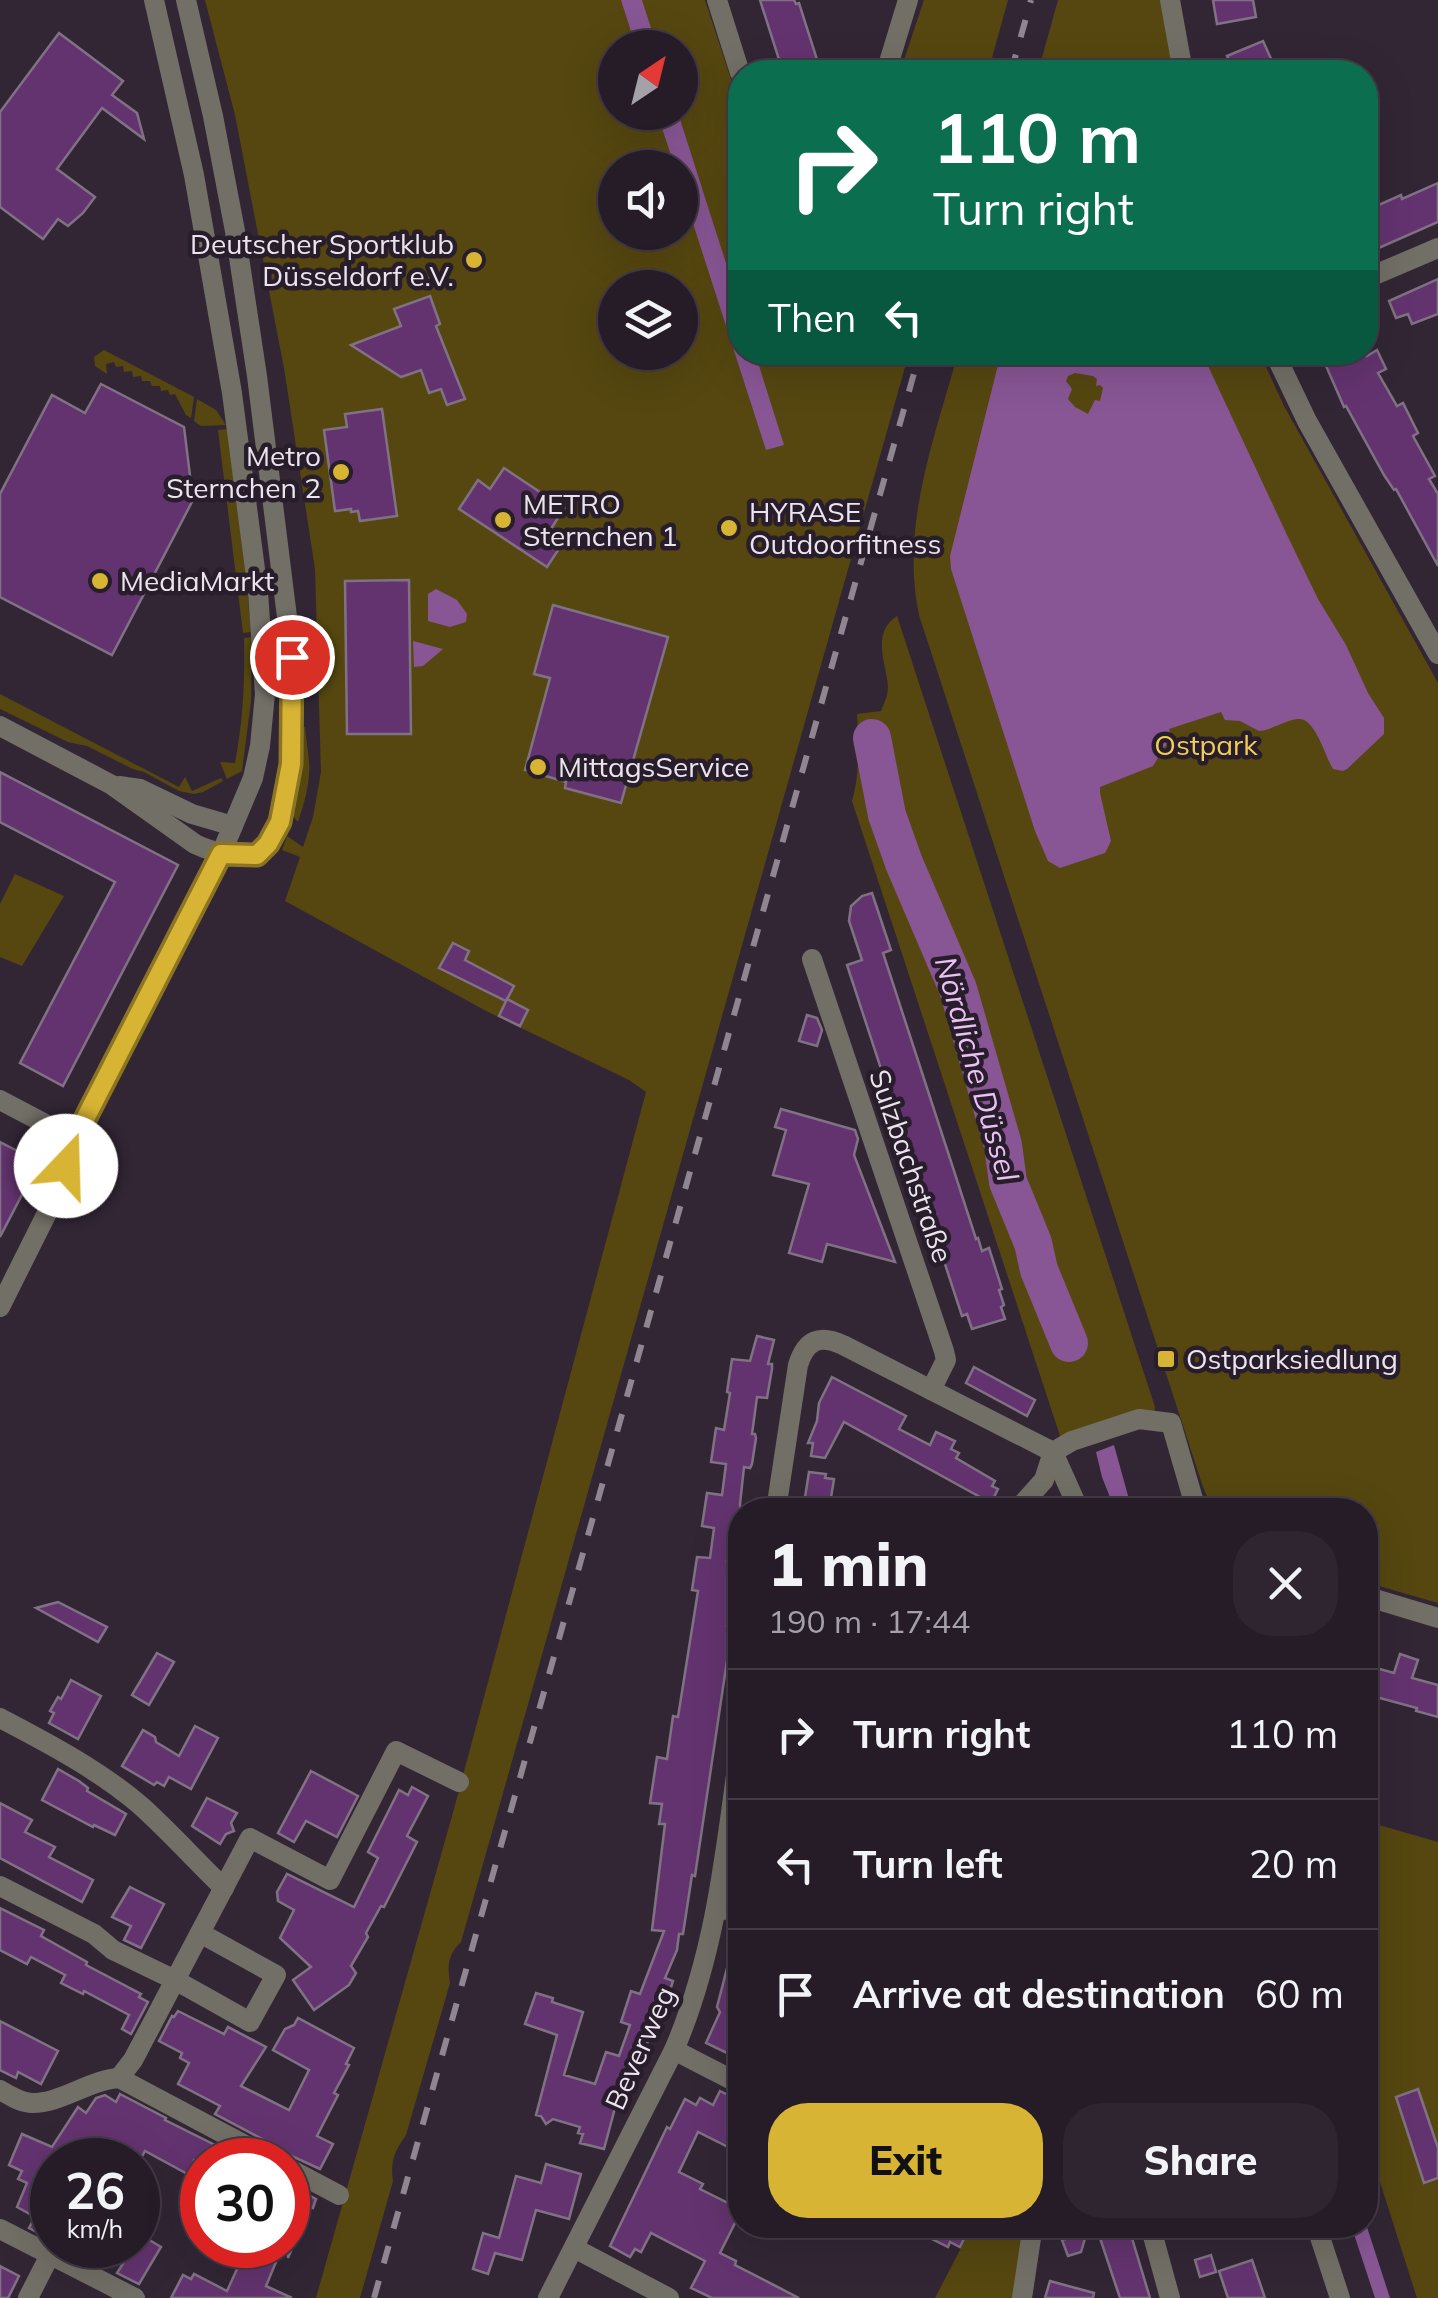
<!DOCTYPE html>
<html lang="en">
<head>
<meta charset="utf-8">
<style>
	:root { --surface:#261c28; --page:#2e2530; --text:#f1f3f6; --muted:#a4a1a8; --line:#423a45; --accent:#d8b434 }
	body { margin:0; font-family:Mulish,sans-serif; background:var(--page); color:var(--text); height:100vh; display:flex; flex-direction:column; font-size:38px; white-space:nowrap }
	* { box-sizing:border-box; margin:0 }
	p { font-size:32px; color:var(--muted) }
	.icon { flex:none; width:55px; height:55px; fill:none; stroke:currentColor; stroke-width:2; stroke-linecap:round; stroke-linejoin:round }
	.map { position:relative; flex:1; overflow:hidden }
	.drawer { position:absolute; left:728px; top:1498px; width:650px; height:740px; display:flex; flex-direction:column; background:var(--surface); border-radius:40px; box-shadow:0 10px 40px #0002,0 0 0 2px var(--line) }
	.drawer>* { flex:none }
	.banner { position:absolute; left:728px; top:60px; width:650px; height:305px; border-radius:40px; box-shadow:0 10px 40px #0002,0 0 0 2px var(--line); background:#0b6e4f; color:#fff; overflow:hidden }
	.needle { width:65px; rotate:35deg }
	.buttons { position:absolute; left:598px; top:30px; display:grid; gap:20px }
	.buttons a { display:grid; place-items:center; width:100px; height:100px; border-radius:50%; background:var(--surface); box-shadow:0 10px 40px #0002,0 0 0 2px var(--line); font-size:50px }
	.speed { position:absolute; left:30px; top:2138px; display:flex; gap:20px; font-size:50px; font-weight:700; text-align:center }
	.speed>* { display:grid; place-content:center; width:130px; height:130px; border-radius:50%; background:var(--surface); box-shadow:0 10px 40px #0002,0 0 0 2px var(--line); line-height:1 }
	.speed small { font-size:25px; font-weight:400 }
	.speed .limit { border:15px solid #d22; background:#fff; color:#111 }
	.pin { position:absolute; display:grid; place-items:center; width:85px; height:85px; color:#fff; margin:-42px; border:5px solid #fff; border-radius:50%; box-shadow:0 2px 10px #0007 }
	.me { position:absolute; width:110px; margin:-55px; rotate:21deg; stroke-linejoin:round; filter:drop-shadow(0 0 8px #0008) }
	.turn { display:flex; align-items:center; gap:35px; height:210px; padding:0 40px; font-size:45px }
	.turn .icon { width:130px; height:130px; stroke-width:2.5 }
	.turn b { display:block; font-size:70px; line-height:85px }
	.then { display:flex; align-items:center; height:95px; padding:0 40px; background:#0003; gap:20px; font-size:38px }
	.round { display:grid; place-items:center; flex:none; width:105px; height:105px; border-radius:40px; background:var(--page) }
	.overview { display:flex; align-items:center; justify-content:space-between; height:170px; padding:0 40px }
	h1 { font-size:60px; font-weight:800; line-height:75px }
	.primary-button { display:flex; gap:20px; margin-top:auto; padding:20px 40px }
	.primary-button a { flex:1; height:115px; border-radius:40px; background:var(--accent); color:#111; font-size:40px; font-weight:800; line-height:115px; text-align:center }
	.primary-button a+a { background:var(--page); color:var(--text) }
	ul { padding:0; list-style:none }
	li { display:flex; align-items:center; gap:30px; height:130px; padding:0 40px; border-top:2px solid var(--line) }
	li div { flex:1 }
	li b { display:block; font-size:38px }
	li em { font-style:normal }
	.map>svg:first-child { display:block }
</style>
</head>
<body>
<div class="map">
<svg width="1438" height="2298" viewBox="0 0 1438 2298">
	<rect width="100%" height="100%" fill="#322635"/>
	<g fill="#564710" fill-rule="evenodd">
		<path d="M 205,0 L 705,0 L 740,107 L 740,352 L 909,353 L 461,1942 C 448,1954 447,1966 450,1983 L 406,2135 C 395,2151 390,2161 393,2181 L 360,2298 L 316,2298 L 454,1809 L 646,1092 L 629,1080 L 488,1012 L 285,901 L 300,857 L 282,850 L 287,836 L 303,847 L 313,817 L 321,772 L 315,569 L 284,368 L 235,115 ZM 615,48 L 680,48 L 680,112 L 615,112 ZM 615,168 L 680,168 L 680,232 L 615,232 ZM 615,288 L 680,288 L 680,352 L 615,352 Z"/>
		<polygon points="924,0 1008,0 988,72 900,72"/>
		<polygon points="1058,0 1163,0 1179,72 1038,72"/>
		<polygon points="104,350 194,397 191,418 186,415 175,394 170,395 168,390 161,391 160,386 152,386 150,381 142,381 141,376 133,377 132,371 124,372 123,366 116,367 114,362 106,364 107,374 95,366 94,357"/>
		<path d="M 958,353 L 1266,353 L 1269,363 L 1266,367 L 1284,406 L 1438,683 L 1438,1603 L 1365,1582 L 1365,1510 L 1213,1510 L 1203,1487 L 919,615 C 900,526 935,437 958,353 Z"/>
		<polygon points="197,399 216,410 226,425 201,426 194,421"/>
		<polygon points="227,429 245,566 251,632 243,633 218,430"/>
		<path d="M 897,616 L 1155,1407 L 1154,1413 L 1061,1439 L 852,801 C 860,773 859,743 857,714 L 881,711 C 884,703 888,696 888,687 C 886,662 871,633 897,616 Z"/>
		<path d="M 252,637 L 251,701 L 242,771 L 227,779 L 220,762 L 235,763 C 243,721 245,681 244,638 Z"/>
		<polygon points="0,694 179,787 185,777 192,791 221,778 223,781 203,792 194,794 179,791 144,772 133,769 87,746 68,742 0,709"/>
		<path d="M 305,727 C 306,739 308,750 309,761 C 311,781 304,804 298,822 L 293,816 L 300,774 L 302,728 Z"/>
		<polygon points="15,874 64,896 22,966 0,957 0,904"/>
		<polygon points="1365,1821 1438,1842 1438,2298 1417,2298 1365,2135"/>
		<polygon points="973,2225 1025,2226 1015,2298 935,2298"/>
	</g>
	<g fill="#885695" fill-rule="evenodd">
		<polygon points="621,0 642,0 657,47 636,47"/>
		<polygon points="657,113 678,113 740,307 740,352 755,353 784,445 766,450 680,183 680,168 675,167"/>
		<path d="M 1001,353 L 1202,353 L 1287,535 L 1318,599 L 1346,645 L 1368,693 L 1384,718 L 1384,734 L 1347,769 L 1343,771 L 1333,769 C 1325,756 1315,717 1298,719 C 1285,720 1272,730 1259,731 L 1240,721 L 1225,720 L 1221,712 L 1169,729 L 1171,737 L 1153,766 L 1100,787 L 1100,793 L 1111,841 L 1105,853 L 1060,868 L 1048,861 L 1035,831 L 951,569 L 950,556 ZM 1075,373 L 1093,376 L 1097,379 L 1096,386 L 1100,385 L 1103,388 L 1100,401 L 1095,400 L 1088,414 L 1075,407 L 1068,399 L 1072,389 L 1066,381 L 1068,376 Z"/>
		<polygon points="436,589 457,600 467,614 466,622 450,627 428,621 428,594"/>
		<polygon points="413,641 443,649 423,666 414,667"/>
		<polygon points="1114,1445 1132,1510 1115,1510 1102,1477 1096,1452"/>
		<polygon points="1365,2221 1390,2298 1375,2298 1351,2225 1365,2225"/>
	</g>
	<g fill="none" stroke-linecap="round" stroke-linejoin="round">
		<polyline stroke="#885695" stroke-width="38" points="872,738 887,815 904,863 958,989 1003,1145 1008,1182 1033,1243 1039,1270 1069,1343"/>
	</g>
	<g fill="#63336f" stroke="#807284" stroke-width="2.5">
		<polygon points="760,0 794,0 796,4 799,3 821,72 783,72"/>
		<polygon points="1213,0 1253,0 1256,17 1217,24"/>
		<polygon points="59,33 123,81 112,95 137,113 144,139 102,108 57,169 95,197 83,213 68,226 58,219 43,239 0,207 0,112"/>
		<polygon points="1263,41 1277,72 1234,72 1227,56"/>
		<polygon points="1438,183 1438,222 1365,254 1365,211 1401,195 1402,199"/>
		<polygon points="1438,279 1438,314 1412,324 1408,314 1396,318 1389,301"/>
		<polygon points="430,296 440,324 436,326 465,399 447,405 441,389 429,393 421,370 401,377 351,345 401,326 394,309"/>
		<polygon points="1377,350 1386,369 1378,373 1397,406 1403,403 1418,433 1413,436 1435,476 1429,479 1438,494 1438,566 1396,489 1394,490 1384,475 1346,406 1344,407 1320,352 1365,352 1367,356"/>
		<polygon points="101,384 184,427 193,500 112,655 0,597 0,494 52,395 85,413"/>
		<polygon points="382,409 397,516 360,521 358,511 351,512 351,509 335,511 324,430 347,427 345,414"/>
		<polygon points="504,468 564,508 551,529 566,538 547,567 459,509 478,480 490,489"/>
		<polygon points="409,580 411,734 347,734 345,581"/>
		<polygon points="553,605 668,637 621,803 565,788 566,782 525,770 550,678 534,674"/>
		<polygon points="0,772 178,865 63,1086 20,1063 115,882 0,822"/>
		<polygon points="872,893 891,950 883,953 956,1177 976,1239 978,1238 982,1251 989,1248 1002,1289 999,1290 1004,1305 1001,1307 1005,1319 972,1329 967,1314 962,1316 847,965 862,960 849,921 851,906 862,896"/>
		<polygon points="453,943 469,951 465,960 514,986 506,1001 439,968"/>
		<polygon points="507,999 528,1010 520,1026 499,1016"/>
		<polygon points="807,1015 817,1018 822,1030 817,1046 799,1041"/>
		<polygon points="781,1109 855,1130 858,1139 854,1155 895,1262 827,1244 822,1262 789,1253 809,1184 773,1175 786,1130 775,1127"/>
		<polygon points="0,1142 39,1162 0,1237"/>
		<polygon points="757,1336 774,1340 768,1364 772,1364 772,1369 767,1398 757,1397 752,1434 755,1434 756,1438 752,1464 750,1468 744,1467 740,1504 740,1532 732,1530 727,1561 737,1563 737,1566 727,1626 732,1627 695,1876 692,1875 683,1934 679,1934 677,1950 665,1978 673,1981 659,2025 654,2023 633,2085 622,2082 604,2149 580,2143 583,2134 578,2133 580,2127 553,2119 546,2124 541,2116 536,2115 557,2035 525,2024 536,1993 553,1998 552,2002 583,2012 564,2075 595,2084 606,2052 619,2056 630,2025 621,2022 631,1991 640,1994 664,1931 652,1930 665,1824 659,1824 662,1804 650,1803 657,1757 667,1759 673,1716 678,1717 698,1591 692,1590 697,1557 710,1558 714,1528 702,1526 707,1493 722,1495 726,1464 711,1462 716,1428 724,1430 730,1393 727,1392 732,1359 750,1361"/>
		<polygon points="974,1367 1035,1400 1027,1416 966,1383"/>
		<polygon points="832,1377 906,1416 899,1429 930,1445 936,1432 955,1441 951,1449 959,1453 956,1458 995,1481 992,1486 998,1489 991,1503 844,1422 825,1458 811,1456 813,1443 808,1443 817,1421 819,1403"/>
		<polygon points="809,1472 826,1474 825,1478 834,1479 829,1510 803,1510"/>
		<polygon points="58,1602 107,1627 98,1642 36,1608"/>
		<polygon points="157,1653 174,1662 149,1705 132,1695"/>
		<polygon points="1400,1654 1418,1660 1412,1678 1438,1685 1438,1717 1416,1711 1417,1708 1365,1694 1365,1665 1394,1673"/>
		<polygon points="71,1680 101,1696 78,1739 49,1723 54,1713 50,1711 58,1697 61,1699"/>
		<polygon points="195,1726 218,1738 191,1789 169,1777 164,1786 157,1782 154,1785 122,1766 143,1730 155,1737 156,1742 179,1756"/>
		<polygon points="58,1769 79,1781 88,1788 87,1791 126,1814 115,1835 94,1825 93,1827 42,1800"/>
		<polygon points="311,1771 358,1796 337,1837 306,1821 294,1842 278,1833"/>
		<polygon points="412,1787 428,1796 407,1836 417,1842 384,1907 381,1906 366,1933 368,1937 351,1966 356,1973 349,1985 314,2010 293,1980 311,1967 280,1938 294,1910 278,1901 277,1892 287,1874 354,1907 378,1858 368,1852 399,1790 408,1795"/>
		<polygon points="207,1798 237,1813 231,1823 234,1831 226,1834 220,1844 192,1826"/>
		<polygon points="0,1803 32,1820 25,1832 55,1847 49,1857 93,1880 82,1902 0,1858"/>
		<polygon points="130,1887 164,1904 141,1948 124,1940 131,1926 112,1917"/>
		<polygon points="0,1908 44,1930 41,1936 87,1962 86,1965 141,1994 139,1997 148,2002 131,2034 122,2029 129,2015 84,1991 83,1994 61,1983 65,1975 31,1957 27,1964 0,1950"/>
		<polygon points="734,1941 740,1942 740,2026 727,2053 706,2043 720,2012 717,2007"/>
		<polygon points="178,2011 224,2034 228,2027 266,2047 241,2086 289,2110 309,2070 273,2050 285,2029 294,2025 298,2018 354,2048 346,2064 349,2065 334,2093 338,2095 317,2136 333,2144 320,2169 285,2153 279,2148 215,2114 220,2106 178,2084 189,2063 180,2058 182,2053 159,2041 172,2016 174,2017"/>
		<polygon points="0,2021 58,2051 41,2084 18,2072 16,2078 0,2070"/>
		<polygon points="1418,2089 1438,2148 1438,2178 1424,2183 1396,2097"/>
		<polygon points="720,2091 740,2101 740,2153 698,2132 679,2172 703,2184 700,2189 740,2209 740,2213 720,2253 736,2261 735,2265 799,2298 712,2298 691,2288 705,2261 651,2233 641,2252 635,2249 630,2257 610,2246 667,2127 670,2129 685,2099 696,2105 700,2098 713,2105"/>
		<polygon points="120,2094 166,2118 165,2120 227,2151 222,2160 193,2160 202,2164 202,2182 145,2151 139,2162 122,2152 117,2160 51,2160 39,2186 49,2192 52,2186 52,2240 29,2228 35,2217 17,2207 27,2183 18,2179 22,2171 9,2165 22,2134 52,2147 78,2107 86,2113 96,2098 105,2095 116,2102"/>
		<polygon points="546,2164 581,2174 569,2219 536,2210 522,2260 495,2253 488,2274 473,2269 483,2233 499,2238 516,2176 541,2183"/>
		<polygon points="299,2190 316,2199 313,2208 309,2207 288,2258 288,2198 295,2201"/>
		<polygon points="904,2225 971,2225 960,2247 950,2242 948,2247"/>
		<polygon points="1099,2225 1128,2225 1150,2298 1120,2298 1097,2229 1100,2228"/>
		<polygon points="1087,2232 1081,2252 1068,2256 1062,2240"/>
		<polygon points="141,2235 161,2247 139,2284 117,2273 135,2245 138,2245"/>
		<polygon points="248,2245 283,2245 266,2286 292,2298 171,2298 183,2275 191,2279 194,2274 227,2291"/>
		<polygon points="1211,2255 1216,2272 1200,2277 1195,2260"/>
		<polygon points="1252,2260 1265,2298 1228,2298 1219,2271"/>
		<polygon points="0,2266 19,2276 8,2298 0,2298"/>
		<polygon points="1050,2281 1094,2293 1093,2298 1045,2298"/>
	</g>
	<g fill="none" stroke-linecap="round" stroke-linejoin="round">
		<g stroke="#726f66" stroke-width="20">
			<polyline points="717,0 740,73"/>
			<polyline points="1170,0 1183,72"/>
			<polyline points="886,72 908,0"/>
			<polyline points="1365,279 1438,248"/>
			<polyline points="1274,352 1307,421 1438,654"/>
			<path d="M 0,726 L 112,785 L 195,844 C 216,854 234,856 257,855 L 274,836 L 280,822 L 291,764 L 292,657 L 257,376 L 235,231 L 213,116 L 186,0"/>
			<polyline points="119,786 140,789 192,814 233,826"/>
			<polyline points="812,959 944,1351 946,1360 931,1390"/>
			<polyline points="0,1100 76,1140"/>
			<polyline points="0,1307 57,1193 82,1125 221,854 253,778 260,746 265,694 258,592 232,393 194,175 154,0"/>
			<polyline points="1053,1452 1072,1441 1139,1419 1171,1423 1193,1499 1199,1510"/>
			<polyline points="1053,1452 1079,1510"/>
			<path d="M 776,1510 L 798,1365 C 806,1340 819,1334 843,1345 L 1053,1452"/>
			<polyline points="1017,1510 1044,1480 1053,1452"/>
			<polyline points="1365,1596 1438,1618"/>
			<path d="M 0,1718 C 48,1743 99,1770 140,1805 C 169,1831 196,1861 224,1888"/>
			<polyline points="0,1886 94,1934 113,1950 175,1980 250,2022 276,1975 200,1933"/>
			<polyline points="717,1909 740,1911"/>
			<polyline points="674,2050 740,2084"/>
			<polyline points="119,2078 133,2060 250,1838 330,1880 396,1751 459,1782"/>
			<path d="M 0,2090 C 10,2096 20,2102 31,2103 C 60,2104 89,2080 119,2078 L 273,2160"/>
			<polyline points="288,2168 339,2195"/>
			<polyline points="1150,2225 1170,2298"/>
			<polyline points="1316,2225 1340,2298"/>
			<polyline points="0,2229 135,2298"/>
			<polyline points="574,2248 669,2298"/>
			<polyline points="28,2298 50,2255"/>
			<path d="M 548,2298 L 674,2050 C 716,1953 726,1848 740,1745"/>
			<polyline points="1022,2298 1033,2225"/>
		</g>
		<g stroke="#908692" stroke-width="6" stroke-dasharray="18 18" stroke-linecap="butt">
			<polyline points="1011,72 1031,0"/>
			<polyline points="374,2298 920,352"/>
		</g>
	</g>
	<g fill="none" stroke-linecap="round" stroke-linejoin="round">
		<g stroke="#8c7522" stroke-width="25">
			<polyline id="route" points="66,1166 82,1125 221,854 257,855 268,844 280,822 291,764 292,657"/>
		</g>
		<use href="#route" stroke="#d8b434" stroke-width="18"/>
	</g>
	<g fill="#d8b434" stroke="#281d2b" stroke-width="4">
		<circle cx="474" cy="260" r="10"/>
		<circle cx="341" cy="472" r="10"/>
		<circle cx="503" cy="520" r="10"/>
		<circle cx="729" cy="528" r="10"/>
		<circle cx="100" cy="581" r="10"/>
		<circle cx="538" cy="767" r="10"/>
		<rect x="1156" y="1349" width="20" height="20" rx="5"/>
	</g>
	<g text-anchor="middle" stroke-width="9" stroke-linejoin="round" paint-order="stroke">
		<g font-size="28" fill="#ebe3ed" stroke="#281d2b" text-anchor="start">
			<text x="454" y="254" text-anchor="end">Deutscher Sportklub<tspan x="454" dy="32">Düsseldorf e.V.</tspan></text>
			<text x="321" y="466" text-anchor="end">Metro<tspan x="321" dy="32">Sternchen 2</tspan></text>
			<text x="523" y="514">METRO<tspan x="523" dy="32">Sternchen 1</tspan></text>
			<text x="749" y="522">HYRASE<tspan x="749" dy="32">Outdoorfitness</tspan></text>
			<text x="120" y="591">MediaMarkt</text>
			<text x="558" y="777">MittagsService</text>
			<text x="1186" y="1369">Ostparksiedlung</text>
		</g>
		<g font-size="28" fill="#f0cd56" stroke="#281d2b">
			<text x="1206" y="755">Ostpark</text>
		</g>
		<g font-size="28" fill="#ebe3ed" stroke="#281d2b">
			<text transform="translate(911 1166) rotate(71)" y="10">Sulzbachstraße</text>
			<text transform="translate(640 2048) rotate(-66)" y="10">Beverweg</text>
		</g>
		<g font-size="30" font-style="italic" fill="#eac0f5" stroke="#281d2b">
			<text transform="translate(976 1069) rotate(74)" y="10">Nördliche Düssel</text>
		</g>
	</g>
</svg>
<div class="buttons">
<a><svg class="needle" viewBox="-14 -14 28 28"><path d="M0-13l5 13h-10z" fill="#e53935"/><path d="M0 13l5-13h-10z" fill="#a4a1a8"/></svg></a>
<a><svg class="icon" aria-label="sound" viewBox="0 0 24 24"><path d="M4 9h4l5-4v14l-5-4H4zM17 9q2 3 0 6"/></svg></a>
<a><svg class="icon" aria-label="layers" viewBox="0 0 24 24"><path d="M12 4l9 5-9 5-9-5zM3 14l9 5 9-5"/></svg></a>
</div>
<div class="speed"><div>26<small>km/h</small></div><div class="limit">30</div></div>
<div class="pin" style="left:292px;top:657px;background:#d93025"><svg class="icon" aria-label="arrive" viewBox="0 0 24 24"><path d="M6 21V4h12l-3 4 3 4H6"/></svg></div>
<svg class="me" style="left:66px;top:1166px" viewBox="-20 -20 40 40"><circle r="19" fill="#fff"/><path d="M0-13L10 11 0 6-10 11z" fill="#d8b434"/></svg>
<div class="banner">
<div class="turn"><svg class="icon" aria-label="right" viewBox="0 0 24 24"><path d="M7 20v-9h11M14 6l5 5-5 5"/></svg><div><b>110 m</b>Turn right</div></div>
<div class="then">Then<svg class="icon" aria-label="left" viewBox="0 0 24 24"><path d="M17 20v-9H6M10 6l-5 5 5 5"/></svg></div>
</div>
<section class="drawer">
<div class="overview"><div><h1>1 min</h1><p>190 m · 17:44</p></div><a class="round"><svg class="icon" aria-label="close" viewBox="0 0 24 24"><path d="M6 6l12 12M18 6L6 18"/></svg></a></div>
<ul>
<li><svg class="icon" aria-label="right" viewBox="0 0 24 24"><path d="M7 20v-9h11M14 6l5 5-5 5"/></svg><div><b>Turn right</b></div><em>110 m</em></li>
<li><svg class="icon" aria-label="left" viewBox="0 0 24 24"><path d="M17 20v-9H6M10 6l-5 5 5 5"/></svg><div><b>Turn left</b></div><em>20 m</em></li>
<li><svg class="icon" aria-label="arrive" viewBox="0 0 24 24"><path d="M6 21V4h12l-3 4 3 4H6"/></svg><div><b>Arrive at destination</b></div><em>60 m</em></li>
</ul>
<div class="primary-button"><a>Exit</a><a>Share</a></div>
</section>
</div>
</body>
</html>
